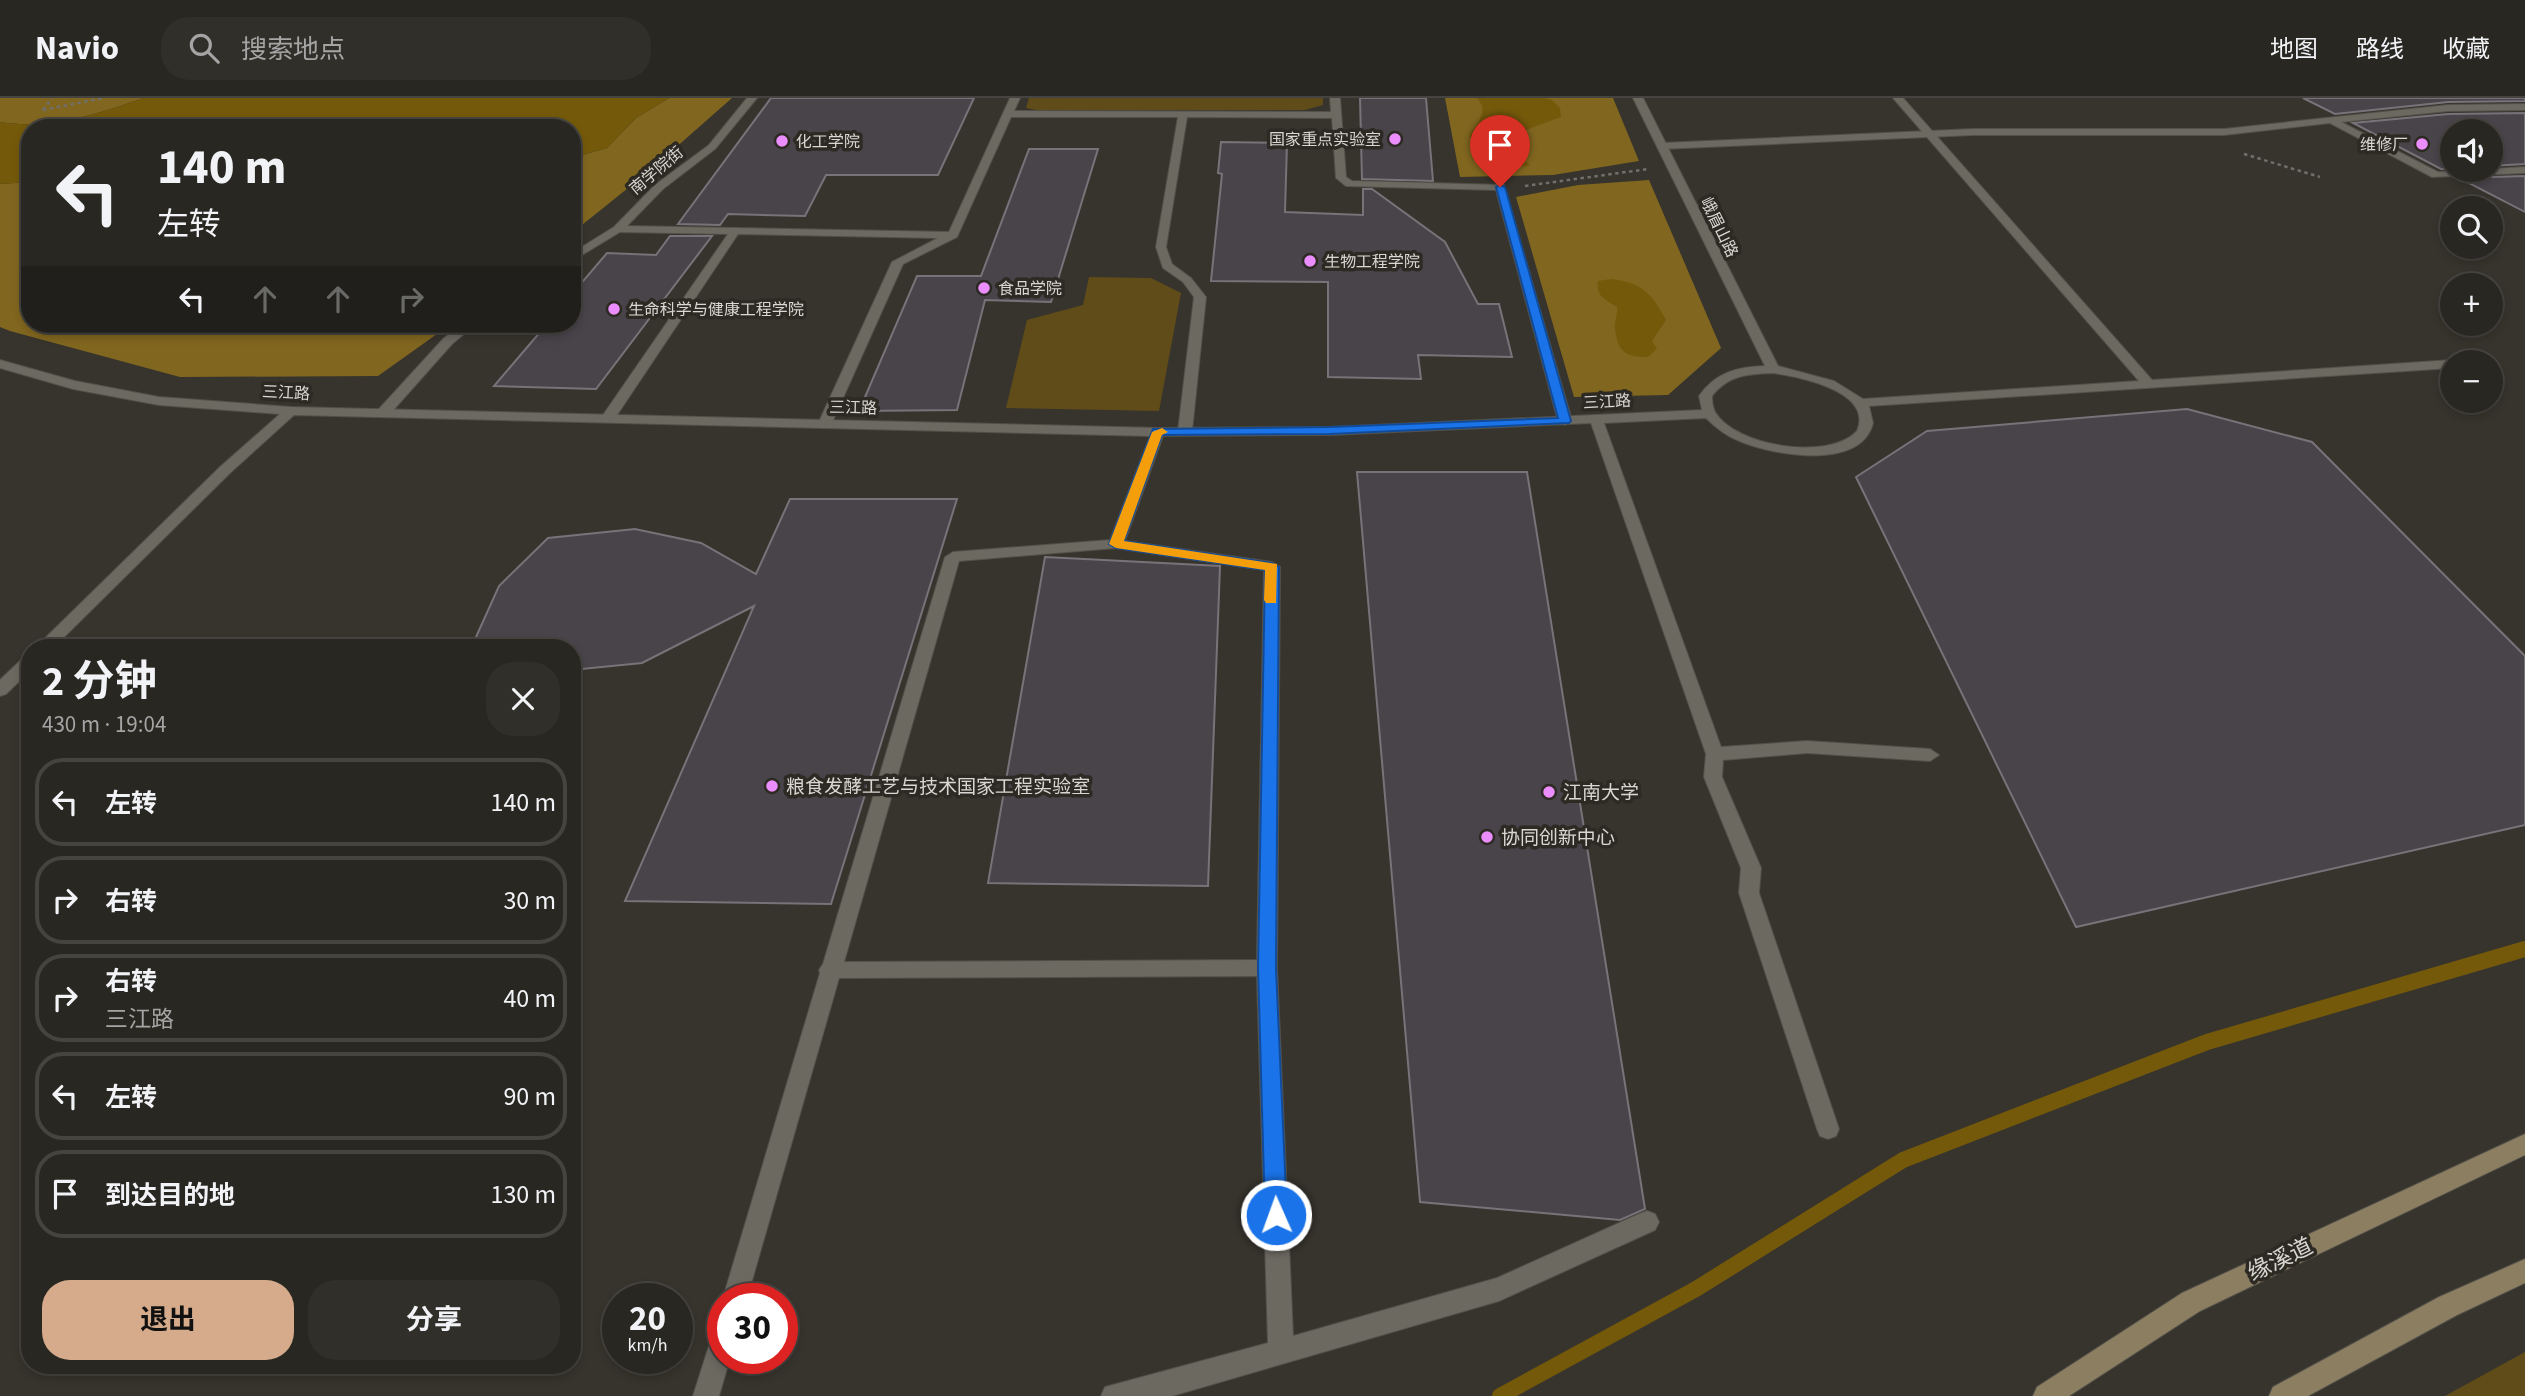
<!DOCTYPE html>
<html lang="zh">
<head>
<meta charset="utf-8">
<style>
	:root { --surface:#292722; --page:#312f2a; --text:#f1f3f6; --muted:#a5a5a5; --line:#454440; --accent:#d6ab8b }
	body { margin:0; font-family:"Source Sans 3","Noto Sans SC",sans-serif; background:var(--page); color:var(--text); height:100vh; display:flex; flex-direction:column; font-size:26px; white-space:nowrap }
	* { box-sizing:border-box; margin:0 }
	p { font-size:23px; color:var(--muted) }
	.icon { flex:none; width:38px; height:38px; fill:none; stroke:currentColor; stroke-width:2; stroke-linecap:round; stroke-linejoin:round }
	.map { position:relative; flex:1; overflow:hidden }
	.sheet { position:absolute; left:21px; top:541px; width:560px; height:735px; display:flex; flex-direction:column; background:var(--surface); border-radius:28px; box-shadow:0 4px 10px #0003,0 0 0 2px var(--line) }
	.sheet>* { flex:none }
	.banner { position:absolute; left:21px; top:21px; width:560px; height:214px; border-radius:28px; box-shadow:0 4px 10px #0003,0 0 0 2px var(--line); background:#292722; color:var(--text); overflow:hidden }
	.fabs { position:absolute; left:2440px; top:21px; display:grid; gap:14px }
	.fabs a { display:grid; place-items:center; width:63px; height:63px; border-radius:50%; background:var(--surface); box-shadow:0 4px 10px #0003,0 0 0 2px var(--line); font-size:35px }
	.speed { position:absolute; left:602px; top:1185px; display:flex; gap:14px; font-size:35px; font-weight:700; text-align:center }
	.speed>* { display:grid; place-content:center; width:91px; height:91px; border-radius:50%; background:var(--surface); box-shadow:0 4px 10px #0003,0 0 0 2px var(--line); line-height:1 }
	.speed small { font-size:18px; font-weight:400 }
	.speed .limit { border:10px solid #d22; background:#fff; color:#111 }
	.pin { position:absolute; display:grid; place-items:center; width:60px; height:60px; color:#fff; margin:-72px -30px; border-radius:50% 50% 50% 0; rotate:-45deg; box-shadow:0 0 7px #0007 }
	.pin .icon { rotate:45deg }
	.me { position:absolute; width:77px; margin:-38px; rotate:358deg; stroke-linejoin:round; filter:drop-shadow(0 0 5px #0008) }
	.turn { display:flex; align-items:center; gap:24px; height:147px; padding:0 21px; font-size:32px }
	.turn .icon { width:91px; height:91px; stroke-width:2.5 }
	.turn b { display:block; font-size:49px; line-height:60px }
	.lanes { display:flex; align-items:center; height:66px; padding:0 21px; background:#0003; justify-content:center; gap:35px; direction:ltr }
	.lanes .off { opacity:.35 }
	.round { display:grid; place-items:center; flex:none; width:74px; height:74px; border-radius:28px; background:var(--page) }
	.overview { display:flex; align-items:center; justify-content:space-between; height:119px; padding:0 21px }
	h1 { font-size:42px; font-weight:700; line-height:52px }
	.button { display:flex; gap:14px; margin-top:auto; padding:14px 21px }
	.button a { flex:1; height:80px; border-radius:28px; background:var(--accent); color:#111; font-size:28px; font-weight:700; line-height:80px; text-align:center }
	.button a+a { background:var(--page); color:var(--text) }
	ul { padding:0; list-style:none }
	li { display:flex; align-items:center; gap:21px; height:88px; margin:0 14px 10px; padding:0 7px; border:4px solid var(--line); border-radius:28px }
	li div { flex:1 }
	li b { display:block; font-size:26px }
	li em { font-style:normal }
	header { display:flex; align-items:center; gap:42px; box-sizing:border-box; height:98px; padding:0 35px; background:var(--surface); border-bottom:2px solid var(--line) }
	header strong { font-size:33px }
	nav { display:flex; gap:38px; margin-inline-start:auto; font-size:24px }
	.search { width:490px; height:63px; background:var(--page); display:flex; align-items:center; gap:18px; box-sizing:border-box; padding:0 24px; border-radius:28px; color:var(--muted); font-size:26px }
	.map>svg:first-child { display:block }
</style>
</head>
<body>
<header>
<strong>Navio</strong>
<div class="search"><svg class="icon" aria-label="search" viewBox="0 0 24 24"><circle cx="10" cy="10" r="6"/><path d="M15 15l6 6"/></svg>搜索地点</div>
<nav><a>地图</a><a>路线</a><a>收藏</a></nav>
</header>
<div class="map">
<svg width="2525" height="1298" viewBox="0 0 2525 1298">
	<rect width="100%" height="100%" fill="#37342d"/>
	<g fill="#604c19">
		<polygon points="1029,0 1323,0 1323,7 1305,12 1036,12 1026,10"/>
		<polygon points="1089,179 1151,180 1181,195 1159,313 1006,310 1027,222 1083,207"/>
		<polygon points="2525,1254 2525,1298 2445,1298"/>
	</g>
	<g fill="#81661f">
		<path d="M 0,0 L 143,0 C 100,16 46,32 0,24 Z"/>
		<polygon points="669,0 732,0 648,74 572,135 572,60 607,50 636,20"/>
		<polygon points="1445,0 1613,0 1639,63 1553,77 1460,79"/>
		<polygon points="1649,82 1721,250 1668,297 1574,299 1516,99 1578,87"/>
		<polygon points="30,84 30,226 451,226 378,278 180,279 10,233 0,229 0,86"/>
	</g>
	<g fill="#74590b">
		<path d="M 143,0 L 669,0 L 636,20 L 607,50 L 572,60 L 572,30 L 30,30 L 30,84 L 0,86 L 0,24 C 46,32 100,16 143,0 Z"/>
		<path d="M 1477,0 L 1544,0 L 1552,2 L 1560,10 L 1561,19 L 1518,35 L 1522,44 L 1513,49 L 1516,56 L 1530,67 C 1515,70 1504,69 1490,64 L 1490,58 L 1469,38 C 1477,24 1490,14 1477,0 Z"/>
		<path d="M 1611,181 C 1642,185 1652,195 1666,222 L 1652,243 L 1657,251 L 1648,259 C 1626,259 1618,255 1615,231 C 1614,224 1618,216 1617,209 C 1606,202 1595,198 1598,183 Z"/>
	</g>
	<g fill="none" stroke-linecap="round" stroke-linejoin="round">
		<polyline stroke="#74590b" stroke-width="16" points="1500,1298 1696,1191 1903,1062 2207,944 2525,851"/>
	</g>
	<g fill="#49434a" stroke="#787279" stroke-width="2">
		<polygon points="771,0 974,0 938,77 826,77 805,118 728,116 720,127 678,126"/>
		<polygon points="1360,0 1426,0 1433,83 1362,81"/>
		<polygon points="2303,0 2525,0 2525,3 2448,4 2335,16"/>
		<polygon points="2525,15 2525,66 2490,68 2490,33 2452,33 2452,71 2441,71 2353,25 2448,16"/>
		<polygon points="1221,44 1287,45 1285,114 1363,117 1363,91 1372,91 1445,144 1478,206 1499,206 1512,259 1418,257 1421,281 1328,279 1328,184 1211,183 1222,76 1218,75"/>
		<polygon points="1029,51 1098,51 1051,204 985,202 957,312 859,313 917,178 981,178"/>
		<polygon points="2525,78 2525,114 2459,80"/>
		<polygon points="670,138 712,138 596,291 494,288 547,226 572,226 572,196 607,155 656,157"/>
		<polygon points="2187,311 2312,344 2525,558 2525,727 2076,829 1856,379 1927,333"/>
		<polygon points="1357,374 1527,374 1645,1111 1620,1122 1420,1104"/>
		<polygon points="790,401 957,401 831,806 625,803 754,508 642,565 572,572 572,550 471,550 499,488 548,440 635,431 701,445 756,476"/>
		<polygon points="1045,459 1220,468 1208,788 988,785"/>
	</g>
	<g fill="none" stroke-linecap="round" stroke-linejoin="round">
		<g stroke="#53504a" stroke-width="2">
			<g id="lane">
				<polygon points="747,0 757,0 715,51 663,91 627,128 949,134 1010,0 1020,0 1014,13 1331,14 1330,0 1340,0 1346,79 1352,83 1504,87 1572,323 1565,327 1558,323 1496,92 1346,88 1336,80 1332,20 1187,19 1166,149 1172,166 1191,180 1206,199 1192,333 1190,336 1180,336 1178,333 1194,199 1183,184 1163,170 1156,149 1178,19 1011,19 957,139 903,166 830,329 820,329 818,326 892,164 938,140 738,136 613,323 603,323 601,320 728,136 620,134 572,163 572,155 614,129 655,87 709,47"/>
				<polygon points="2525,6 2525,12 2448,13 2341,24 2438,74 2525,69 2525,75 2432,79 2330,25 2224,37 1973,37 1662,51 1657,48 1662,45 1973,31 2224,31 2448,7"/>
				<polygon points="463,226 476,226 452,246 388,318 378,318 378,312 444,240"/>
			</g>
		</g>
		<g stroke="#53504a" stroke-width="2">
			<g id="street">
				<path d="M 1633,0 L 1643,0 L 1778,268 L 1834,283 L 1863,301 L 2139,283 L 1893,0 L 1903,0 L 2152,282 L 2452,262 L 2457,264 L 2452,264 L 2452,270 L 1869,308 L 1873,325 C 1861,374 1770,357 1737,342 C 1725,337 1715,329 1706,320 L 1604,325 L 1721,649 L 1807,643 L 1930,651 L 1939,657 L 1930,663 L 1807,655 L 1723,662 L 1722,679 L 1761,770 L 1759,795 L 1839,1031 L 1836,1038 L 1828,1041 L 1820,1038 L 1817,1031 L 1739,795 L 1741,770 L 1704,679 L 1706,656 L 1591,325 L 1330,337 L 1163,338 L 1125,443 L 1272,464 L 1280,469 L 1277,870 L 1293,1238 L 1497,1180 L 1639,1116 L 1647,1113 L 1655,1116 L 1659,1124 L 1655,1132 L 1499,1203 L 1172,1298 L 1101,1298 L 1105,1289 L 1268,1245 L 1257,878 L 839,880 L 747,1200 L 723,1200 L 820,875 L 819,872 L 823,866 L 945,459 L 953,454 L 1110,442 L 1150,338 L 294,317 L 230,375 L 53,550 L 35,550 L 220,369 L 280,316 L 159,307 L 73,291 L 0,270 L 0,262 L 75,283 L 159,299 L 291,309 L 1158,330 L 1330,329 L 1702,312 L 1699,298 C 1716,274 1737,269 1765,268 ZM 1773,275 C 1799,279 1874,293 1857,333 C 1830,363 1736,349 1715,314 C 1713,310 1712,303 1712,298 C 1728,277 1748,276 1773,275 ZM 1116,450 L 1264,472 L 1257,862 L 844,864 L 959,463 Z"/>
				<polygon points="2472,260 2481,260 2487,264 2466,264"/>
				<polygon points="30,558 30,573 6,596 0,598 0,582 24,559"/>
				<polygon points="723,1228 723,1260 730,1260 719,1298 693,1298 714,1232"/>
			</g>
		</g>
		<g stroke="#53504a" stroke-width="2">
			<g id="secondary">
				<polygon points="2525,1036 2525,1057 2200,1213 2069,1298 2033,1298 2037,1289 2182,1195"/>
				<polygon points="2525,1161 2525,1185 2457,1217 2308,1298 2269,1298 2273,1289 2439,1199"/>
			</g>
		</g>
		<g stroke="#716f69" stroke-width="2.5" stroke-dasharray="3.5 3.5" stroke-linecap="butt">
			<polyline points="43,12 103,0"/>
			<polyline points="43,12 52,0"/>
			<polyline points="2244,56 2320,79"/>
			<polyline points="1525,88 1648,71"/>
		</g>
		<use href="#lane" fill="#6c6961" fill-rule="evenodd"/>
		<use href="#street" fill="#6c6961" fill-rule="evenodd"/>
		<use href="#secondary" fill="#8b7e61" fill-rule="evenodd"/>
	</g>
	<polygon fill="#1a73e8" stroke="#114b97" stroke-width="2" points="1500,87 1505,89 1571,323 1569,325 1330,336 1162,337 1124,443 1272,465 1279,469 1276,870 1287,1117 1284,1124 1276,1127 1268,1124 1265,1117 1258,870 1265,472 1116,450 1109,446 1153,331 1330,329 1558,320 1496,89"/>
	<polygon fill="#f59e0b" points="1162,330 1168,334 1162,337 1124,443 1277,466 1276,505 1266,505 1264,502 1265,472 1116,450 1109,446 1152,334"/>
	<g fill="#eb8dfc" stroke="#2d2a23" stroke-width="2.5">
		<circle cx="1395" cy="41" r="7"/>
		<circle cx="782" cy="43" r="7"/>
		<circle cx="2422" cy="46" r="7"/>
		<circle cx="1310" cy="163" r="7"/>
		<circle cx="984" cy="190" r="7"/>
		<circle cx="614" cy="211" r="7"/>
		<circle cx="772" cy="688" r="7"/>
		<circle cx="1549" cy="694" r="7"/>
		<circle cx="1487" cy="739" r="7"/>
	</g>
	<g text-anchor="middle" stroke-width="7" stroke-linejoin="round" paint-order="stroke">
		<g font-size="16" fill="#d9d7d3" stroke="#2d2a23" text-anchor="start">
			<text x="1381" y="47" text-anchor="end">国家重点实验室</text>
			<text x="796" y="49">化工学院</text>
			<text x="2408" y="52" text-anchor="end">维修厂</text>
			<text x="1324" y="169">生物工程学院</text>
			<text x="998" y="196">食品学院</text>
			<text x="628" y="217">生命科学与健康工程学院</text>
		</g>
		<g font-size="16" fill="#d9d7d3" stroke="#2d2a23">
			<text transform="translate(656 72) rotate(-40)" y="6">南学院街</text>
			<text transform="translate(1720 129) rotate(64)" y="6">峨眉山路</text>
			<text transform="translate(286 294) rotate(3)" y="6">三江路</text>
			<text transform="translate(1607 303) rotate(-3)" y="6">三江路</text>
			<text transform="translate(853 309) rotate(1)" y="6">三江路</text>
		</g>
		<g font-size="19" fill="#d9d7d3" stroke="#2d2a23" text-anchor="start">
			<text x="786" y="695">粮食发酵工艺与技术国家工程实验室</text>
			<text x="1563" y="701">江南大学</text>
			<text x="1501" y="746">协同创新中心</text>
		</g>
		<g font-size="23" fill="#d9d7d3" stroke="#2d2a23">
			<text transform="translate(2280 1161) rotate(-26)" y="8">缘溪道</text>
		</g>
	</g>
</svg>
<div class="fabs">
<a><svg class="icon" aria-label="sound" viewBox="0 0 24 24"><path d="M4 9h4l5-4v14l-5-4H4zM17 9q2 3 0 6"/></svg></a>
<a><svg class="icon" aria-label="search" viewBox="0 0 24 24"><circle cx="10" cy="10" r="6"/><path d="M15 15l6 6"/></svg></a>
<a>+</a>
<a>−</a>
</div>
<div class="speed"><div>20<small>km/h</small></div><div class="limit">30</div></div>
<div class="pin" style="left:1500px;top:89px;background:#d93025"><svg class="icon" aria-label="arrive" viewBox="0 0 24 24"><path d="M6 21V4h12l-3 4 3 4H6"/></svg></div>
<svg class="me" style="left:1276px;top:1117px" viewBox="-20 -20 40 40"><circle r="17" fill="#1a73e8" stroke="#fff" stroke-width="3"/><path d="M0-11L8 9 0 5-8 9z" fill="#fff"/></svg>
<div class="banner">
<div class="turn"><svg class="icon" aria-label="left" viewBox="0 0 24 24"><path d="M17 20v-9H6M10 6l-5 5 5 5"/></svg><div><b>140 m</b>左转</div></div>
<div class="lanes"><svg class="icon" aria-label="left" viewBox="0 0 24 24"><path d="M17 20v-9H6M10 6l-5 5 5 5"/></svg><svg class="icon off" aria-label="ahead" viewBox="0 0 24 24"><path d="M12 20V5M6 11l6-6 6 6"/></svg><svg class="icon off" aria-label="ahead" viewBox="0 0 24 24"><path d="M12 20V5M6 11l6-6 6 6"/></svg><svg class="icon off" aria-label="right" viewBox="0 0 24 24"><path d="M7 20v-9h11M14 6l5 5-5 5"/></svg></div>
</div>
<section class="sheet">
<div class="overview"><div><h1>2 分钟</h1><p>430 m · 19:04</p></div><a class="round"><svg class="icon" aria-label="close" viewBox="0 0 24 24"><path d="M6 6l12 12M18 6L6 18"/></svg></a></div>
<ul>
<li><svg class="icon" aria-label="left" viewBox="0 0 24 24"><path d="M17 20v-9H6M10 6l-5 5 5 5"/></svg><div><b>左转</b></div><em>140 m</em></li>
<li><svg class="icon" aria-label="right" viewBox="0 0 24 24"><path d="M7 20v-9h11M14 6l5 5-5 5"/></svg><div><b>右转</b></div><em>30 m</em></li>
<li><svg class="icon" aria-label="right" viewBox="0 0 24 24"><path d="M7 20v-9h11M14 6l5 5-5 5"/></svg><div><b>右转</b><p>三江路</p></div><em>40 m</em></li>
<li><svg class="icon" aria-label="left" viewBox="0 0 24 24"><path d="M17 20v-9H6M10 6l-5 5 5 5"/></svg><div><b>左转</b></div><em>90 m</em></li>
<li><svg class="icon" aria-label="arrive" viewBox="0 0 24 24"><path d="M6 21V4h12l-3 4 3 4H6"/></svg><div><b>到达目的地</b></div><em>130 m</em></li>
</ul>
<div class="button"><a>退出</a><a>分享</a></div>
</section>
</div>
</body>
</html>
